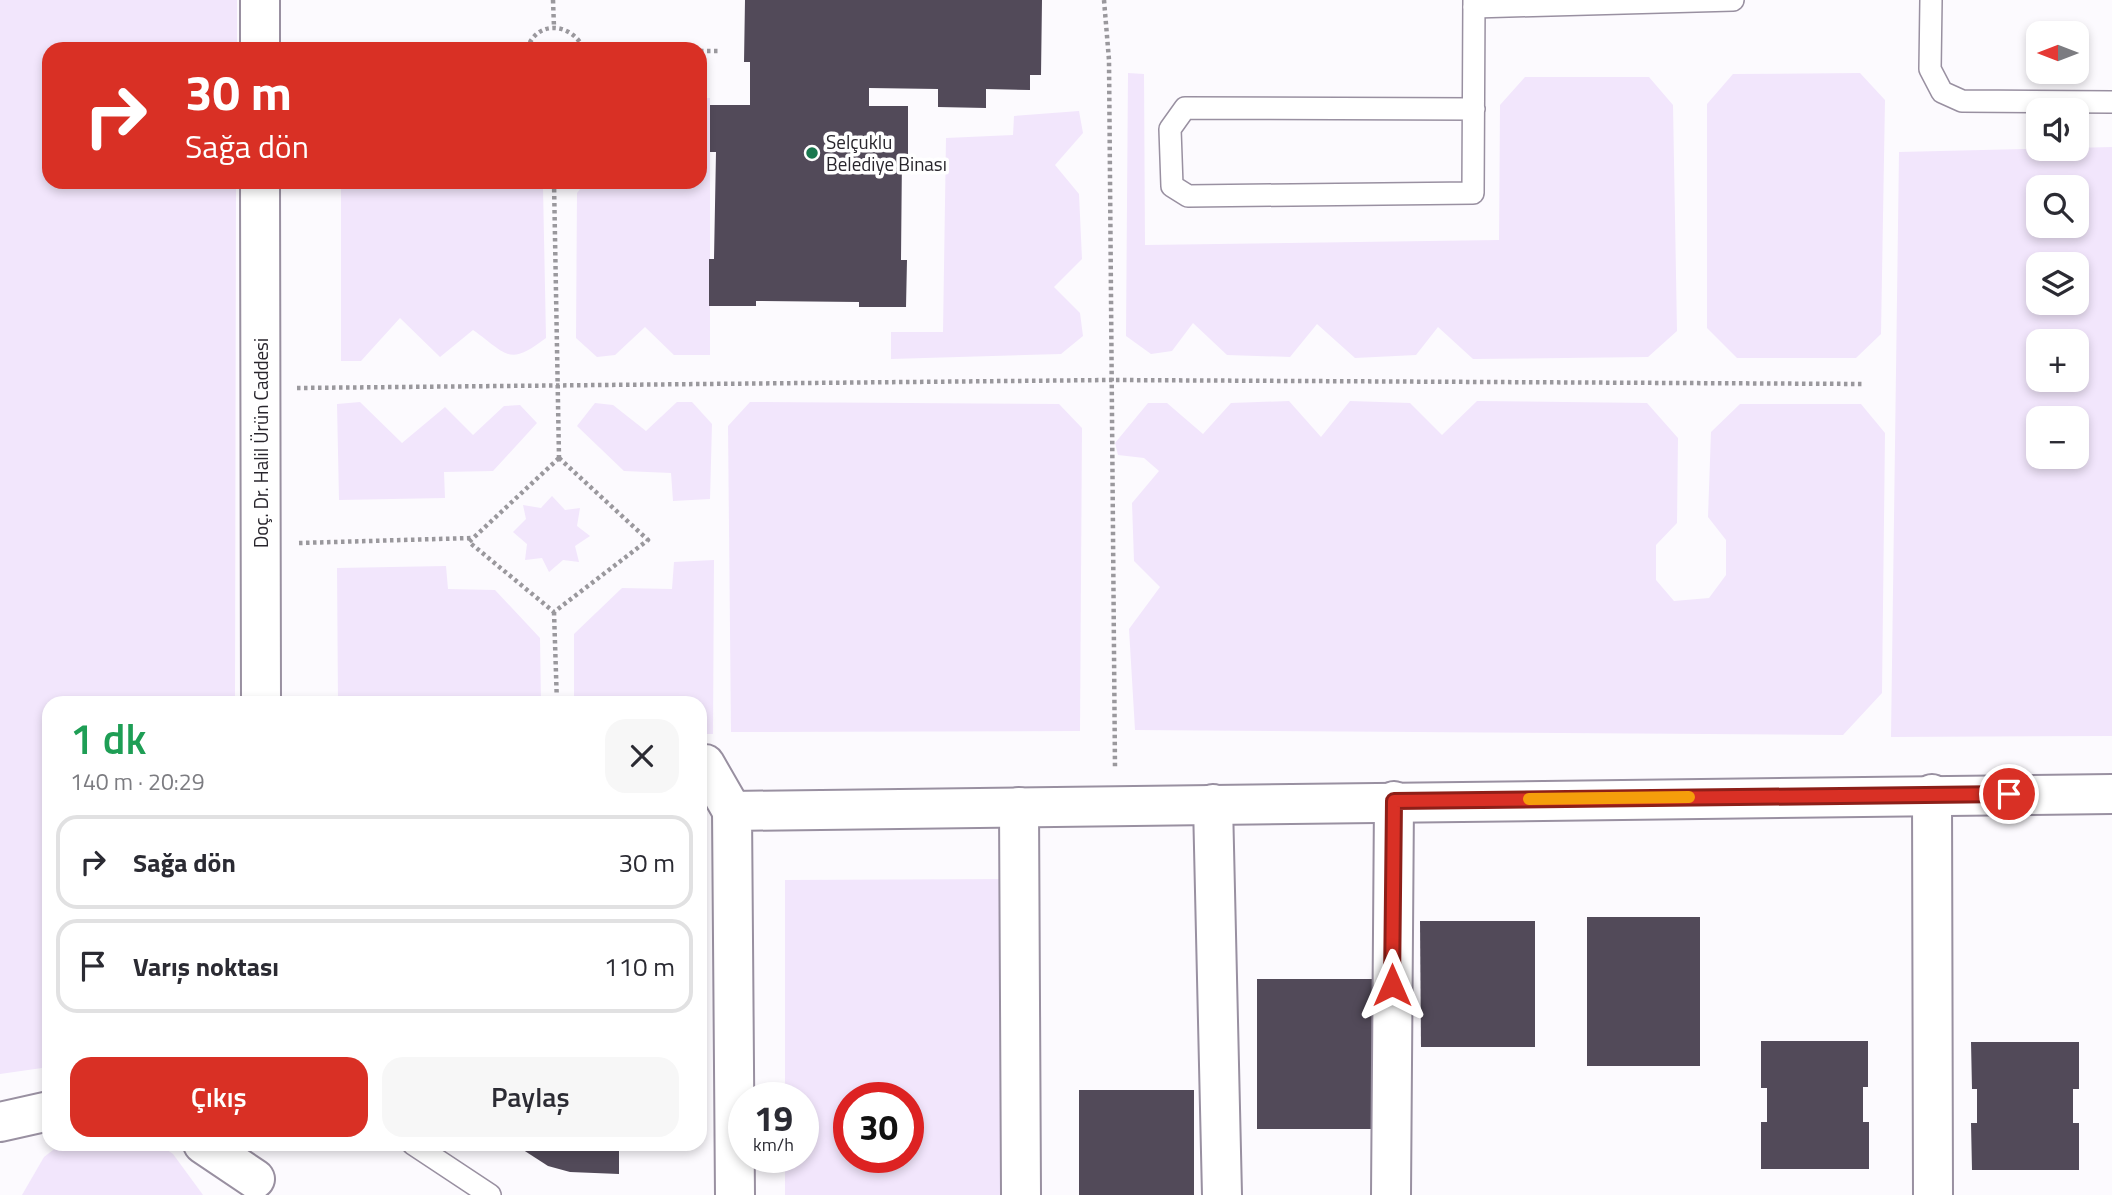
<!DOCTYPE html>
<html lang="tr">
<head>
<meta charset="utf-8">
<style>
	:root { --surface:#fff; --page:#f7f7f7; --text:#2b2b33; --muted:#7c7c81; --line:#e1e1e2; --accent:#d93025 }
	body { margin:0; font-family:"Titillium Web",sans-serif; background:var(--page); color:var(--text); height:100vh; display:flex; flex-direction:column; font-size:26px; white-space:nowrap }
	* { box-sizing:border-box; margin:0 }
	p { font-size:23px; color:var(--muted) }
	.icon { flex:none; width:38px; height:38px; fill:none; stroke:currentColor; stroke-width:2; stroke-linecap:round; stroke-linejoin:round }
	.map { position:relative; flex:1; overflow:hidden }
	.panel { position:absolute; left:42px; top:696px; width:665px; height:455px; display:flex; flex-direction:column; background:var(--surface); border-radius:21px; box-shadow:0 4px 10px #0003 }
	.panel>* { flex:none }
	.hud { position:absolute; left:42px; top:42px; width:665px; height:147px; border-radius:21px; box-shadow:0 4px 10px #0003; background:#d93025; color:#fff; overflow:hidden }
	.needle { width:46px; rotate:270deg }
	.controls { position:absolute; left:2026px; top:21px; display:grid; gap:14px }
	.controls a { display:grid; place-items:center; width:63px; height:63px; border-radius:14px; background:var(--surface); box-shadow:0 4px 10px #0003; font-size:35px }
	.speed { position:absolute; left:728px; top:1082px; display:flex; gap:14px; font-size:35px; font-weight:700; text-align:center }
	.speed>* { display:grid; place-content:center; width:91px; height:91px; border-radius:50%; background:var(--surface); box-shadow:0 4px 10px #0003; line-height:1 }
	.speed small { font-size:18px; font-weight:400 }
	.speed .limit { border:10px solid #d22; background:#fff; color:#111 }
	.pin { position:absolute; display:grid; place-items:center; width:60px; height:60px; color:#fff; margin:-30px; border:4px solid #fff; border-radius:50%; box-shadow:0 2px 7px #0007 }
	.me { position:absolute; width:77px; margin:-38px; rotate:0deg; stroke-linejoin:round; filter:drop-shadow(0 0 5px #0008) }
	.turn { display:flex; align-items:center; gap:24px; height:147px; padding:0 28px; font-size:32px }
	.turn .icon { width:91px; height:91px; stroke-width:2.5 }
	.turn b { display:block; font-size:49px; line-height:60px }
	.round { display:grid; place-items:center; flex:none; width:74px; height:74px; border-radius:21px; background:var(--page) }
	.head { display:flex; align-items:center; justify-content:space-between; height:119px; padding:0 28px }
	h1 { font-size:42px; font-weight:600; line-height:52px; color:#1e9e55 }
	.button { display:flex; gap:14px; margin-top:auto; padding:14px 28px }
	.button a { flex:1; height:80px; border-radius:21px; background:var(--accent); color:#fff; font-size:28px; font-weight:600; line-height:80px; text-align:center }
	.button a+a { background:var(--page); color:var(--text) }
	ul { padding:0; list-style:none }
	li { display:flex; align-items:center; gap:21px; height:94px; margin:0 14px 10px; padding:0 14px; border:4px solid var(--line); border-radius:21px }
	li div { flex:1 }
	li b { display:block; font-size:26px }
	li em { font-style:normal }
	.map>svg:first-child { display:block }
</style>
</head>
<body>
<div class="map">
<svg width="2112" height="1195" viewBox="0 0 2112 1195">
	<rect width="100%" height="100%" fill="#fcfafe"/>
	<g fill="#f2e6fc" fill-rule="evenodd">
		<polygon points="0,0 237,0 237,49 49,49 49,182 236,182 235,703 49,704 49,1067 0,1074"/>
		<polygon points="1128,73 1144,74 1145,245 1499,240 1500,105 1525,77 1649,77 1673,105 1677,331 1648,357 1473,359 1438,327 1416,355 1355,358 1317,324 1290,357 1227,355 1193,323 1172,351 1151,354 1126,336"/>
		<polygon points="1860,73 1885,100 1881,334 1856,358 1737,358 1707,328 1707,104 1733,74"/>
		<polygon points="700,98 710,98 710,355 674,355 645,327 615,355 597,357 576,338 577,193 586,182 700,182"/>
		<polygon points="1079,111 1083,133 1055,165 1079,194 1082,259 1054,287 1080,313 1083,336 1061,354 891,359 891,332 943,332 946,138 1013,135 1014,116"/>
		<path d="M 2112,147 L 2112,736 L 1891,737 L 1899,152 ZM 2077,187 L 2077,226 L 2039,226 L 2039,187 ZM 2039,264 L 2077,264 L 2077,303 L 2039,303 ZM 2077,341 L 2077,380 L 2039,380 L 2039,341 ZM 2077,418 L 2077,457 L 2039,457 L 2039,418 Z"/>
		<path d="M 341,182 L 538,182 L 543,187 L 546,338 C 508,367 507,354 473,330 L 440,357 L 400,318 L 361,361 L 341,361 Z"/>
		<polygon points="1289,401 1321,437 1350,401 1410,403 1442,435 1477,401 1647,403 1678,438 1677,523 1656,545 1656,580 1674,601 1709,598 1726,575 1726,540 1708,517 1711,432 1740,404 1861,404 1885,433 1882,693 1843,735 1135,730 1129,629 1160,587 1134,561 1132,503 1159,471 1144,458 1118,455 1115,443 1148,403 1167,403 1203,434 1231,403"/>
		<polygon points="360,402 402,443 445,407 473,435 504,406 520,405 537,423 493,471 444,472 445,498 339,500 337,404"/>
		<polygon points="677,402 692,402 712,424 710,499 673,501 671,473 624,471 577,426 595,403 613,405 646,431"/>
		<polygon points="750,402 1059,404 1082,428 1080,731 731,732 728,426"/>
		<polygon points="552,496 565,510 580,508 577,526 590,536 575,546 579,562 563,560 549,572 542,558 525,560 527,544 513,532 526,519 523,505 541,508"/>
		<polygon points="714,560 713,734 700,734 700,704 574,703 574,634 622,588 672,589 674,562"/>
		<polygon points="446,566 448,589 495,590 540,638 541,703 338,703 337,568"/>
		<path d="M 1009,879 L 1010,1195 L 785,1195 L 785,1157 L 803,1157 L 803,1097 L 785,1097 L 785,880 ZM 849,1097 L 908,1097 L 908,1157 L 849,1157 Z"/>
		<polygon points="61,1144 160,1145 173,1154 203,1195 22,1195 44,1157"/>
	</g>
	<g fill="#524a59">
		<polygon points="745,0 1042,0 1041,75 1030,75 1030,90 986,89 986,108 938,107 938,89 869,88 869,106 908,106 908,154 902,154 901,260 907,260 906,307 859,307 859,302 756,301 756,306 709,306 709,259 714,259 716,152 710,152 710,105 750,105 750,62 744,62"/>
		<rect x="1587" y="917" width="113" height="149"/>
		<polygon points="1420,921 1535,921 1535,1047 1421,1047"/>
		<rect x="1257" y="979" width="115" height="150"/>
		<polygon points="1761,1041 1868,1041 1868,1087 1863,1087 1863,1122 1869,1122 1869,1169 1761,1169 1761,1122 1767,1122 1767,1088 1761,1088"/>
		<polygon points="1971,1042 2079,1042 2079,1089 2073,1089 2073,1123 2079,1123 2079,1170 1972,1170 1971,1123 1977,1123 1977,1089 1972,1089"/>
		<rect x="1079" y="1090" width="115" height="105"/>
		<polygon points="514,1144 619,1144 619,1174 570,1172 548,1166"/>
	</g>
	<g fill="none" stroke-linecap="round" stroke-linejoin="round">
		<g stroke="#9990a1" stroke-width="24">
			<g id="service">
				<polyline points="1474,0 1473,193 1188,196 1172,186 1170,129 1185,108 1474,109"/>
				<polyline points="1931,0 1930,69 1942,92 1962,101 2112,102"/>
				<polyline points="1474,7 1733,0"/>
				<polyline points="413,1144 490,1195"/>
			</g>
		</g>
		<g stroke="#9990a1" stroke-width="42">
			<g id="minor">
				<polyline points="700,764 705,764 732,811"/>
				<polyline points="1932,794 1933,1195"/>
				<polyline points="1213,804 1222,1195"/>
				<polyline points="1019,807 1021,1195"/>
				<polyline points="735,1195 732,811 2112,794"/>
				<polyline points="1391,1195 1394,801"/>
			</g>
		</g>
		<g stroke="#9990a1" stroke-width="42">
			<g id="primary">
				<polyline points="260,0 260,49"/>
				<polyline points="260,182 261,704"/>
				<polyline points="0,1122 49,1111"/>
				<polyline points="203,1144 255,1179"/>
			</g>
		</g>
		<g stroke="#9a989d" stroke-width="4.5" stroke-dasharray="3.5 3.5" stroke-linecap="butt">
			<polyline points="553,0 554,27"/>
			<polyline points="1104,0 1109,60 1115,769"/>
			<path d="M 527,49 C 537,19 572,23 584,49"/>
			<polyline points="700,51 720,51"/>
			<polyline points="554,182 559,458"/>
			<polyline points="297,388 1111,380 1864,384"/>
			<polygon points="559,458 648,540 554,612 469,542"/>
			<polyline points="299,543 472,538"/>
			<polyline points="554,612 557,704"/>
		</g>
		<use href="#service" stroke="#fff" stroke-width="21"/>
		<use href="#minor" stroke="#fff" stroke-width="38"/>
		<use href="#primary" stroke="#fff" stroke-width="38"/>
	</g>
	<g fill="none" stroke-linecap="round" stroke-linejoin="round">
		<g stroke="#8d1f18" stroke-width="18">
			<polyline id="route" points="1392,985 1394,801 2009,794"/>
		</g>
		<use href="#route" stroke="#d93025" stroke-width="12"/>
		<polyline stroke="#f59e0b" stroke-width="12" points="1529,799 1689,797"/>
	</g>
	<circle fill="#1a784f" stroke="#fff" stroke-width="2.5" cx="812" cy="153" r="7"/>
	<g text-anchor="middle" stroke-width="7" stroke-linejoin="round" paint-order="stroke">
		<g font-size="19" fill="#28252c" stroke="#fff" text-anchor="start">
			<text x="826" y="149">Selçuklu<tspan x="826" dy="22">Belediye Binası</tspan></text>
		</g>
		<g font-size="19" fill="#28252c" stroke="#fff">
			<text transform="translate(261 443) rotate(-90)" y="7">Doç. Dr. Halil Ürün Caddesi</text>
		</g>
	</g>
</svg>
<div class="controls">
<a><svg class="needle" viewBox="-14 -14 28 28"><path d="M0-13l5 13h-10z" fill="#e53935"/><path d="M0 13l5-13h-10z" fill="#7c7c81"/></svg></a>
<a><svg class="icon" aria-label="sound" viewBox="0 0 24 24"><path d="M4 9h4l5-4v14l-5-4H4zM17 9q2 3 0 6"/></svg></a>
<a><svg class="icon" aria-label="search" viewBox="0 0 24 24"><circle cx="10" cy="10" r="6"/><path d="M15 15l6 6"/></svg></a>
<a><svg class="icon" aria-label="layers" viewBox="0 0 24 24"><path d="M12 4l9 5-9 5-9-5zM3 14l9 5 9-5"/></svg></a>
<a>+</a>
<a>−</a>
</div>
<div class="speed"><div>19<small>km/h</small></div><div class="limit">30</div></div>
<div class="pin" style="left:2009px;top:794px;background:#d93025"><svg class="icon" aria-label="arrive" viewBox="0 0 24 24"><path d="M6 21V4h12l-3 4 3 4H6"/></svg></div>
<svg class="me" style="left:1392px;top:985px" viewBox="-20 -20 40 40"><path d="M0-17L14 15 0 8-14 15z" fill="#d93025" stroke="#fff" stroke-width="4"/></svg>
<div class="hud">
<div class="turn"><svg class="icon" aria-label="right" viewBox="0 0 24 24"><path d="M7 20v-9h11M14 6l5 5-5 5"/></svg><div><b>30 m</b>Sağa dön</div></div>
</div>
<section class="panel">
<div class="head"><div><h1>1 dk</h1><p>140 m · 20:29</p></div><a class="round"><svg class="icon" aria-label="close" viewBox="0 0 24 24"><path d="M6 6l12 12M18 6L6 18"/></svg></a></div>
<ul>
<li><svg class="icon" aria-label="right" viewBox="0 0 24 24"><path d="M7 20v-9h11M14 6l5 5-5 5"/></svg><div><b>Sağa dön</b></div><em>30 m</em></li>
<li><svg class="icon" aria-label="arrive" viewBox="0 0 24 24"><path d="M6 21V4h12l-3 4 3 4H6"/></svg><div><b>Varış noktası</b></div><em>110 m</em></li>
</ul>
<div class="button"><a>Çıkış</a><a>Paylaş</a></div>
</section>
</div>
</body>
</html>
